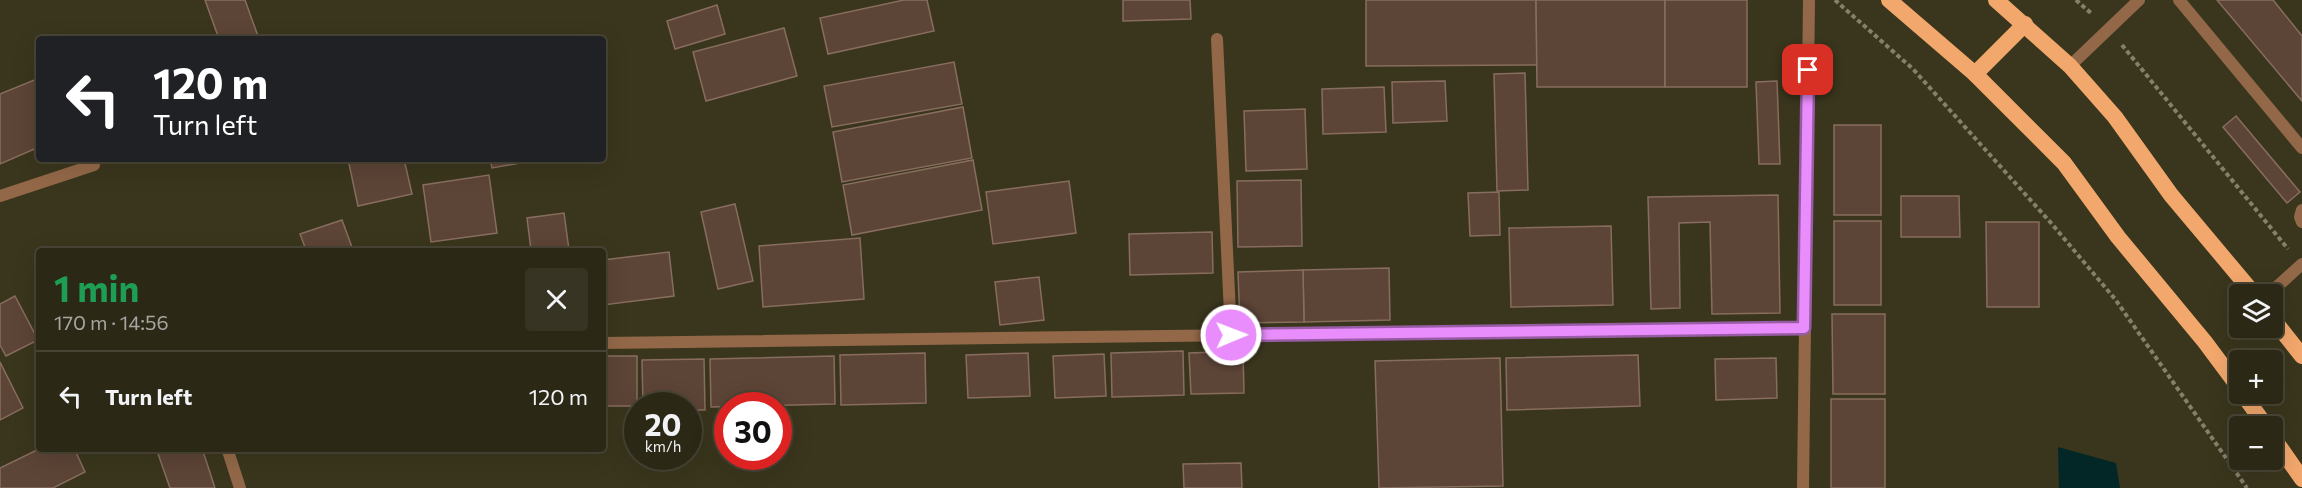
<!DOCTYPE html>
<html lang="en">
<head>
<meta charset="utf-8">
<style>
	:root { --surface:#2c2816; --page:#383423; --text:#f1f3f6; --muted:#a6a6a1; --line:#484435 }
	body { margin:0; font-family:Commissioner,sans-serif; background:var(--page); color:var(--text); height:100vh; display:flex; flex-direction:column; font-size:22px; white-space:nowrap }
	* { box-sizing:border-box; margin:0 }
	p { font-size:20px; color:var(--muted) }
	.icon { flex:none; width:33px; height:33px; fill:none; stroke:currentColor; stroke-width:2; stroke-linecap:round; stroke-linejoin:round }
	.map { position:relative; flex:1; overflow:hidden }
	.drawer { position:absolute; left:36px; top:248px; width:570px; height:204px; display:flex; flex-direction:column; background:var(--surface); border-radius:6px; box-shadow:0 6px 24px #0002,0 0 0 2px var(--line) }
	.drawer>* { flex:none }
	.top-card { position:absolute; left:36px; top:36px; width:570px; height:126px; border-radius:6px; box-shadow:0 6px 24px #0002,0 0 0 2px var(--line); background:#202124; color:#fff; overflow:hidden }
	.controls { position:absolute; left:2229px; top:284px; display:grid; gap:12px }
	.controls a { display:grid; place-items:center; width:54px; height:54px; border-radius:6px; background:var(--surface); box-shadow:0 6px 24px #0002,0 0 0 2px var(--line); font-size:30px }
	.speed { position:absolute; left:624px; top:392px; display:flex; gap:12px; font-size:30px; font-weight:700; text-align:center }
	.speed>* { display:grid; place-content:center; width:78px; height:78px; border-radius:50%; background:var(--surface); box-shadow:0 6px 24px #0002,0 0 0 2px var(--line); line-height:1 }
	.speed small { font-size:15px; font-weight:400 }
	.speed .limit { border:9px solid #d22; background:#fff; color:#111 }
	.pin { position:absolute; display:grid; place-items:center; width:51px; height:51px; color:#fff; margin:-26px; border-radius:12px; box-shadow:0 3px 9px #0006 }
	.me { position:absolute; width:66px; margin:-33px; rotate:89deg; stroke-linejoin:round; filter:drop-shadow(0 0 4px #0008) }
	.turn { display:flex; align-items:center; gap:21px; height:126px; padding:0 18px; font-size:27px }
	.turn .icon { width:78px; height:78px; stroke-width:2.5 }
	.turn b { display:block; font-size:42px; line-height:51px }
	.round { display:grid; place-items:center; flex:none; width:63px; height:63px; border-radius:6px; background:var(--page) }
	.summary { display:flex; align-items:center; justify-content:space-between; height:102px; padding:0 18px }
	h1 { font-size:36px; font-weight:700; line-height:45px; color:#1e9e55 }
	ul { padding:0; list-style:none }
	li { display:flex; align-items:center; gap:18px; height:90px; padding:0 18px; border-top:2px solid var(--line) }
	li div { flex:1 }
	li b { display:block; font-size:22px }
	li em { font-style:normal }
	.map>svg:first-child { display:block }
</style>
</head>
<body>
<div class="map">
<svg width="2302" height="488" viewBox="0 0 2302 488">
	<rect width="100%" height="100%" fill="#3a361d"/>
	<polygon fill="#032727" points="2058,447 2116,463 2120,488 2059,488"/>
	<g fill="#5c4436" stroke="#886d5e" stroke-width="1.5">
		<polygon points="205,0 245,0 259,39 219,39"/>
		<polygon points="904,0 927,0 934,31 828,54 820,18"/>
		<polygon points="1123,0 1190,0 1191,19 1123,21"/>
		<polygon points="1366,0 1536,0 1537,65 1366,66"/>
		<polygon points="1536,0 1665,0 1665,87 1537,87"/>
		<rect x="1665" y="0" width="82" height="87"/>
		<polygon points="2217,0 2273,0 2302,36 2302,101"/>
		<polygon points="717,5 725,34 675,49 667,21"/>
		<polygon points="784,28 797,76 706,101 693,52"/>
		<polygon points="954,62 962,104 832,127 824,86"/>
		<polygon points="1525,73 1528,190 1497,191 1494,74"/>
		<polygon points="39,78 39,147 0,164 0,94"/>
		<polygon points="1445,81 1447,121 1393,123 1392,82"/>
		<polygon points="1777,81 1780,164 1759,164 1756,82"/>
		<polygon points="1384,87 1386,132 1323,134 1322,89"/>
		<polygon points="963,107 972,158 842,182 833,132"/>
		<polygon points="1305,109 1307,169 1246,171 1244,111"/>
		<polygon points="2236,116 2300,192 2287,203 2223,127"/>
		<rect x="1834" y="125" width="47" height="90"/>
		<polygon points="348,159 404,159 412,194 358,206"/>
		<polygon points="490,159 525,159 526,162 492,168"/>
		<polygon points="973,160 982,210 852,235 843,185"/>
		<polygon points="489,175 497,233 431,242 423,185"/>
		<polygon points="1301,180 1302,246 1238,247 1237,181"/>
		<polygon points="1069,181 1076,233 993,244 986,192"/>
		<polygon points="1499,192 1500,235 1470,236 1468,193"/>
		<polygon points="1778,195 1780,313 1712,314 1710,222 1679,223 1680,308 1651,309 1648,197"/>
		<polygon points="1901,196 1959,196 1960,237 1901,237"/>
		<polygon points="735,204 753,281 718,289 701,212"/>
		<polygon points="564,213 569,250 531,250 527,218"/>
		<polygon points="342,220 353,250 306,250 300,234"/>
		<rect x="1834" y="221" width="47" height="84"/>
		<polygon points="1986,222 2039,222 2039,307 1987,307"/>
		<polygon points="1611,226 1613,305 1511,307 1509,228"/>
		<polygon points="1212,232 1213,273 1130,275 1129,234"/>
		<polygon points="860,238 864,299 763,307 759,246"/>
		<polygon points="669,252 674,296 603,305 603,260"/>
		<polygon points="1389,268 1390,320 1304,322 1303,270"/>
		<polygon points="1303,270 1304,322 1240,323 1238,272"/>
		<polygon points="1039,277 1044,320 1000,325 995,282"/>
		<polygon points="15,296 38,340 6,356 0,345 0,304"/>
		<polygon points="1832,314 1885,314 1885,394 1833,394"/>
		<polygon points="1183,351 1184,395 1112,397 1111,353"/>
		<polygon points="1243,351 1244,393 1191,394 1189,353"/>
		<polygon points="925,353 926,403 841,405 840,355"/>
		<polygon points="1028,353 1030,396 968,398 966,355"/>
		<polygon points="1104,354 1106,396 1055,398 1053,356"/>
		<polygon points="1638,355 1640,406 1507,410 1506,358"/>
		<rect x="603" y="356" width="34" height="50"/>
		<polygon points="834,356 835,404 711,407 710,359"/>
		<polygon points="1500,358 1503,486 1379,488 1375,361"/>
		<polygon points="1776,358 1777,398 1716,400 1715,359"/>
		<polygon points="704,359 705,410 688,410 688,405 643,405 642,360"/>
		<polygon points="0,362 23,408 0,420"/>
		<rect x="1831" y="399" width="54" height="89"/>
		<polygon points="41,448 74,448 85,472 53,488 0,488 0,468"/>
		<polygon points="156,448 202,448 215,488 170,488"/>
		<polygon points="1241,463 1242,488 1184,488 1183,464"/>
	</g>
	<g fill="none" stroke-linecap="round" stroke-linejoin="round">
		<g stroke="#83806c" stroke-width="4" stroke-dasharray="4.5 3" stroke-linecap="butt">
			<polyline points="1835,0 1913,69 2051,223 2115,299 2247,488"/>
			<polyline points="2076,0 2092,14"/>
			<polyline points="2122,45 2288,249"/>
		</g>
		<g stroke="#936848" stroke-width="12">
			<polyline points="2179,0 2302,148"/>
			<polyline points="1217,39 1231,335"/>
			<polyline points="2070,66 2139,0"/>
			<polyline points="0,196 94,165"/>
			<polyline points="2302,210 2300,217 2302,222"/>
			<polyline points="2269,294 2302,264"/>
		</g>
		<g stroke="#936848" stroke-width="12">
			<polyline points="603,343 1804,328"/>
			<polyline points="227,448 240,488"/>
			<polyline points="1803,488 1809,0"/>
		</g>
		<g stroke="#f2a76c" stroke-width="16">
			<polyline points="1889,0 1975,74 2064,163 2118,237 2205,342 2240,389"/>
			<polyline points="1996,0 2070,66 2115,117 2171,195 2254,294"/>
			<polyline points="1975,74 2025,24"/>
			<polyline points="2272,318 2302,356"/>
			<polyline points="2242,393 2266,426"/>
			<polyline points="2272,436 2302,479"/>
		</g>
	</g>
	<g fill="none" stroke-linecap="round" stroke-linejoin="round">
		<g stroke="#985ca4" stroke-width="15">
			<polyline id="route" points="1231,335 1804,328 1808,70"/>
		</g>
		<use href="#route" stroke="#ea8dfc" stroke-width="10"/>
	</g>
</svg>
<div class="controls">
<a><svg class="icon" aria-label="layers" viewBox="0 0 24 24"><path d="M12 4l9 5-9 5-9-5zM3 14l9 5 9-5"/></svg></a>
<a>+</a>
<a>−</a>
</div>
<div class="speed"><div>20<small>km/h</small></div><div class="limit">30</div></div>
<div class="pin" style="left:1808px;top:70px;background:#d93025"><svg class="icon" aria-label="arrive" viewBox="0 0 24 24"><path d="M6 21V4h12l-3 4 3 4H6"/></svg></div>
<svg class="me" style="left:1231px;top:335px" viewBox="-20 -20 40 40"><circle r="17" fill="#ea8dfc" stroke="#fff" stroke-width="3"/><path d="M0-11L8 9 0 5-8 9z" fill="#fff"/></svg>
<div class="top-card">
<div class="turn"><svg class="icon" aria-label="left" viewBox="0 0 24 24"><path d="M17 20v-9H6M10 6l-5 5 5 5"/></svg><div><b>120 m</b>Turn left</div></div>
</div>
<section class="drawer">
<div class="summary"><div><h1>1 min</h1><p>170 m · 14:56</p></div><a class="round"><svg class="icon" aria-label="close" viewBox="0 0 24 24"><path d="M6 6l12 12M18 6L6 18"/></svg></a></div>
<ul>
<li><svg class="icon" aria-label="left" viewBox="0 0 24 24"><path d="M17 20v-9H6M10 6l-5 5 5 5"/></svg><div><b>Turn left</b></div><em>120 m</em></li>
</ul>
</section>
</div>
</body>
</html>
